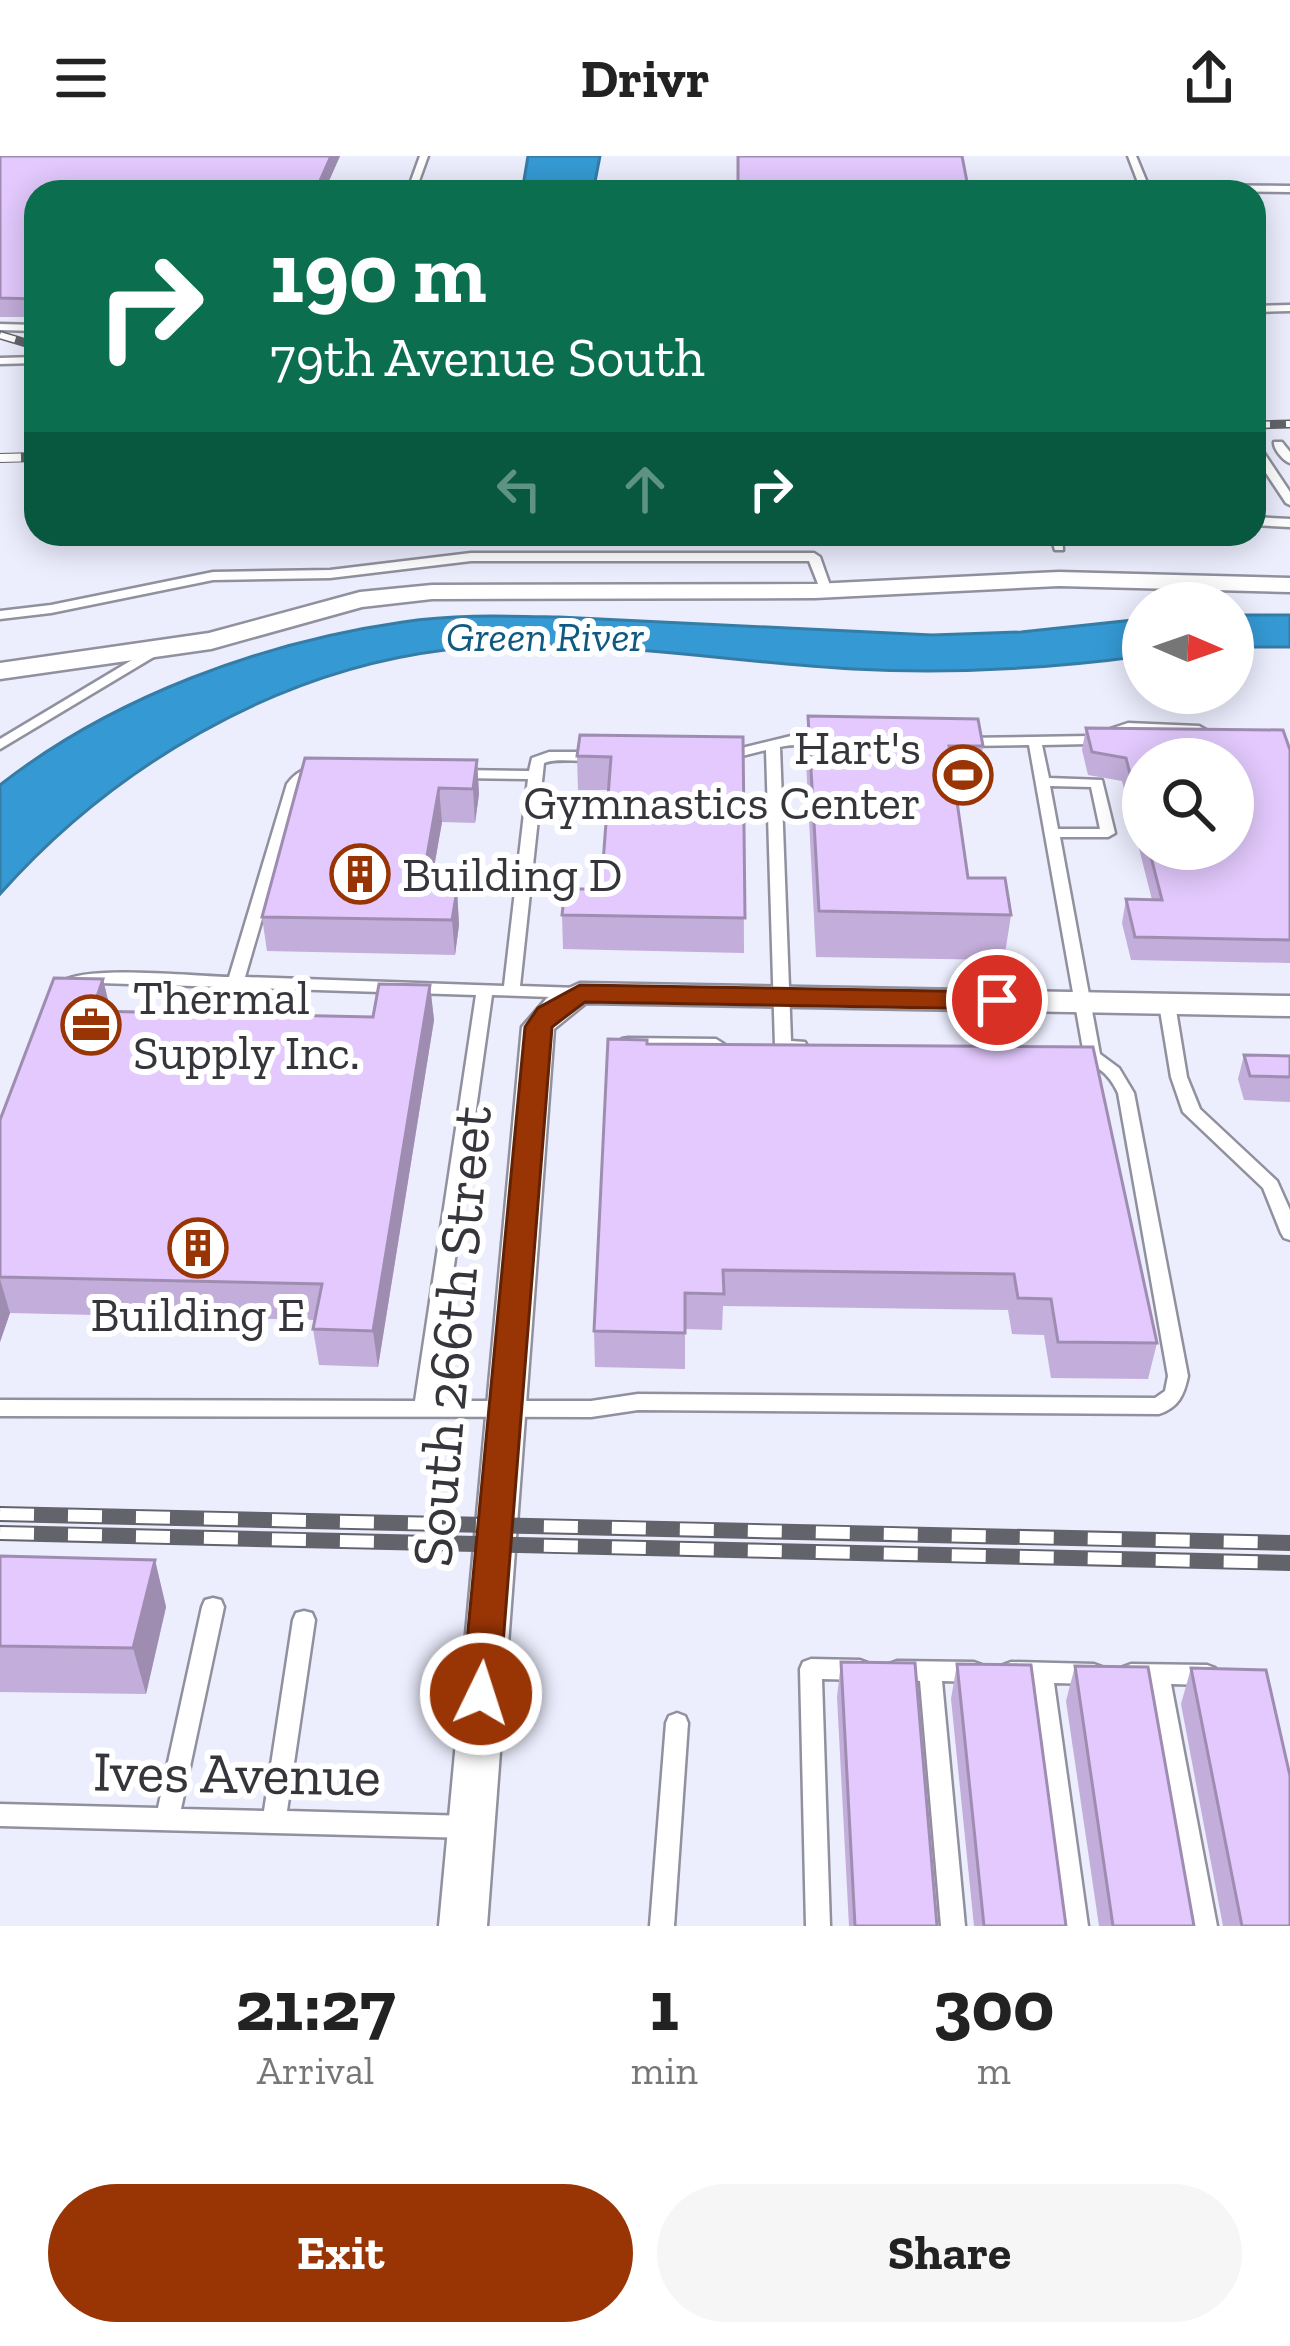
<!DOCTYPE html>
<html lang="en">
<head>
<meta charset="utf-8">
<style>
	:root { --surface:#fff; --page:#f6f6f6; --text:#222; --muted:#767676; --accent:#993405 }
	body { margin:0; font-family:"Zilla Slab",serif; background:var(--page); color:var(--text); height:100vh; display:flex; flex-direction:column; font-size:45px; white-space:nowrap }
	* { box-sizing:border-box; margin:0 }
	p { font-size:39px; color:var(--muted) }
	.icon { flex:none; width:66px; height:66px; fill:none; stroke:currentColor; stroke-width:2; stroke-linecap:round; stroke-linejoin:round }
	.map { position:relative; height:1770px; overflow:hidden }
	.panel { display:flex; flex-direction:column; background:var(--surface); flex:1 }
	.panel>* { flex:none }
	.hud { position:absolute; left:24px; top:24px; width:1242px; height:366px; border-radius:36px; box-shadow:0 6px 30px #0003; background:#0b6e4f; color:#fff; overflow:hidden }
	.needle { width:78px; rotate:92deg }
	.tools { position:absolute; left:1122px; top:426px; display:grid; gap:24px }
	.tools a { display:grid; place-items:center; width:132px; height:132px; border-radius:50%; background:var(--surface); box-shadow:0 6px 30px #0003; font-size:60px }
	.pin { position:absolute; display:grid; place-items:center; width:102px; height:102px; color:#fff; margin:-51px; border:6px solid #fff; border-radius:50%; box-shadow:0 3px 12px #0007 }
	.me { position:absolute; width:132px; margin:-66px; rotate:4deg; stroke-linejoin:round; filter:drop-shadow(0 0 9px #0008) }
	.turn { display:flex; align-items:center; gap:42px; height:252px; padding:0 48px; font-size:54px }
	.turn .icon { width:156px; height:156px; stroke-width:2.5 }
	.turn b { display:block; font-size:84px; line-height:102px }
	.lanes { display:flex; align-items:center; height:114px; padding:0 48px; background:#0003; justify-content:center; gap:60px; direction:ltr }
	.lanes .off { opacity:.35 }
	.eta { display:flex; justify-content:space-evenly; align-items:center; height:204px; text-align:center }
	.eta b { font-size:72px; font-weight:800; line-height:84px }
	.button { display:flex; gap:24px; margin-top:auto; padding:24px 48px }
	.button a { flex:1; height:138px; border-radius:72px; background:var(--accent); color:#fff; font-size:48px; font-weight:800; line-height:138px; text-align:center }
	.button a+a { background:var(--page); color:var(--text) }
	header { display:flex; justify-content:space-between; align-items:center; height:156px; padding:0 48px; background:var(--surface); font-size:54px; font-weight:800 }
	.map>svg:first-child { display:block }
</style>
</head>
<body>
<header><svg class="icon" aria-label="menu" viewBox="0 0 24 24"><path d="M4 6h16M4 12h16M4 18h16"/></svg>Drivr<svg class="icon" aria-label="share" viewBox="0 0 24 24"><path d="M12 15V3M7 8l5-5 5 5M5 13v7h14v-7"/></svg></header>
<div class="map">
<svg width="1290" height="1770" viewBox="0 0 1290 1770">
	<rect width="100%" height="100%" fill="#ecedfd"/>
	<g fill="#359ad4" stroke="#357ca6" stroke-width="3">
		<polygon points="528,0 600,0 593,36 522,36"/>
		<rect x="1233" y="459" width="57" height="32"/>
		<path d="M 559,461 L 932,479 L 1021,476 L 1143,463 L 1143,500 C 1047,513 949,518 853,513 C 717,506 582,478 445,494 C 274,515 112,612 0,738 L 0,629 C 112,541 263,486 403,466 C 455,458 507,460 559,461 Z"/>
	</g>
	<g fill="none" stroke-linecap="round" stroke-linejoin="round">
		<g stroke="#90909e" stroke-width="5">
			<g id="lane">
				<polygon points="420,0 428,0 415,36 407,36"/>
				<polygon points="1128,0 1136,0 1148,29 1290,30 1290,36 1073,34 1073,36 1065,36 1064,31 1068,28 1139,29"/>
				<polygon points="1290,149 1290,155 1254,156 1254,150"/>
				<polygon points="0,168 36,169 36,175 0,174"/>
				<polygon points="36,201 36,207 0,208 0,202"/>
				<path d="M 1274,286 L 1282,286 L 1290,296 L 1290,307 C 1283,305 1273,292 1274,286 Z"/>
				<polygon points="1254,287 1258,288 1290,336 1290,349 1286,347 1254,299"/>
				<polygon points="1254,361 1290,363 1290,371 1254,369"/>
				<polygon points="1050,378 1062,378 1063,394 1055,394"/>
				<polygon points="471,397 814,397 820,401 832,435 826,439 822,438 809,405 471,405 330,422 213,424 51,457 0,463 0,455 51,449 213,416 330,414"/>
				<polygon points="152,492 157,493 157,499 0,593 0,583"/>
				<path d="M 1128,567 L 1199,570 L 1206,574 L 1199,578 L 1129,575 L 1090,588 L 1042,589 L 1049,622 L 1102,624 L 1115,677 L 1108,681 L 1060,681 L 1100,898 L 1119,912 L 1134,937 L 1188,1220 C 1184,1239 1179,1251 1159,1258 L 638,1254 L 591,1261 L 0,1260 L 0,1244 L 415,1245 L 476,839 L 99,827 L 71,830 L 63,825 C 88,809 194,820 229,821 L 287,628 C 296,616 308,609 324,612 L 326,615 L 324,618 L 306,622 L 301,629 L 245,821 L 504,830 L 528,623 L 458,622 L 451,618 L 458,614 L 529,615 L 532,602 L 549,596 L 598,596 L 605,600 C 588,610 563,600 544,607 L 520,830 L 579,832 L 587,837 L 579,842 L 492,839 L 435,1245 L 591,1245 L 638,1238 L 1155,1242 L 1165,1235 L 1168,1220 L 1118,937 C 1108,915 1094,907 1071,902 L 1069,898 L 1071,894 L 1083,893 L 1029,589 L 963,590 L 956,586 L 963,582 L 1089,580 ZM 1050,630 L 1091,631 L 1100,673 L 1058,673 Z"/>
				<path d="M 791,580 L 830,580 L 837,584 C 822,593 798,586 780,591 L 791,885 L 805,886 L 807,890 C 801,898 781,898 775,890 L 766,594 L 726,604 L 719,600 L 721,597 Z"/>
				<polygon points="1167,843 1175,848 1187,921 1200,953 1277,1025 1290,1054 1290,1084 1284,1082 1281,1077 1263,1032 1183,956 1171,921 1159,848"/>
				<polygon points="628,882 716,883 724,888 716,893 622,891 620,887 622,883"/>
				<polygon points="213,1442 221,1444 224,1451 181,1653 264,1655 293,1464 296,1457 304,1455 312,1457 315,1464 287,1655 470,1660 478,1663 482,1671 478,1679 470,1682 0,1670 0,1648 158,1652 202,1451 205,1444"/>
				<polygon points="811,1503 860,1504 868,1507 871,1514 868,1521 860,1524 822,1523 830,1770 806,1770 800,1513 803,1506"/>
				<polygon points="897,1505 974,1506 982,1509 985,1516 982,1523 974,1526 942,1525 965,1770 941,1770 920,1525 889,1522 886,1515 889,1508"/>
				<polygon points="1011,1506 1094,1508 1102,1511 1105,1518 1102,1525 1094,1528 1054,1527 1088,1770 1064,1770 1032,1526 1003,1523 1000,1516 1003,1509"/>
				<polygon points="1131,1508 1207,1509 1215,1512 1218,1519 1215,1526 1207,1529 1171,1528 1217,1770 1193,1770 1149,1528 1123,1525 1120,1518 1123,1511"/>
				<polygon points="677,1557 685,1560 688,1567 674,1770 650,1770 666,1567 669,1560"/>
			</g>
		</g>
		<g stroke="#90909e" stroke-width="5">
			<g id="street">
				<polygon points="1059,416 1290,422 1290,436 1059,430 815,442 432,443 362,451 211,493 0,523 0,507 209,477 360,436 432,429 815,428"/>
				<polygon points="580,827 1290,840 1290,860 586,847 554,873 487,1770 439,1770 522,871 547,842"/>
			</g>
		</g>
		<use href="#lane" fill="#fff" fill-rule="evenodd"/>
		<use href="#street" fill="#fff" fill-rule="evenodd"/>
		<g stroke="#63636b" stroke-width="9">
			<g id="rail-far2">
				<polyline points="0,179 36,190"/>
				<polyline points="1254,269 1290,268"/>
			</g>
		</g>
		<g stroke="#63636b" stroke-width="10">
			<polyline id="rail-far1" points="0,302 36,301"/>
		</g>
		<g stroke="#63636b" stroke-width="16">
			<g id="rail">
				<polyline points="0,1358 1290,1387"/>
				<polyline points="0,1377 1290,1407"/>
			</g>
		</g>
		<use href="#rail-far2" stroke="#fff" stroke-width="6" stroke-dasharray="16" stroke-linecap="butt"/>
		<use href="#rail-far1" stroke="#fff" stroke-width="8" stroke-dasharray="21" stroke-linecap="butt"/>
		<use href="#rail" stroke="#fff" stroke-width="12" stroke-dasharray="34" stroke-linecap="butt"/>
	</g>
	<g fill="#c3adda" fill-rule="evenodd">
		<polygon points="0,0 340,0 324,36 36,36 36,161 0,161"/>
		<polygon points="1001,378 1037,378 1036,388 1003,388"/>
		<polygon points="808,560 983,590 978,634 956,634 968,722 1011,759 1004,804 816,801 806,604"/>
		<path d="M 1086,572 L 1290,594 L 1290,807 L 1131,804 L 1122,767 L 1126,743 L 1152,744 L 1122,625 L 1088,619 L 1082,594 ZM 1143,603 L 1233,693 L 1143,693 Z"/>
		<polygon points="743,581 744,797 563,793 562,759 601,733 608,634 578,634 577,600"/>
		<polygon points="477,604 479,638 475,667 442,666 430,734 457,734 459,769 455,799 267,795 262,761"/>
		<polygon points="103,823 111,856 373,861 430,829 434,864 378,1211 319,1209 313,1173 315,1164 10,1157 0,1186 0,964"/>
		<polygon points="647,888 1157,1187 1148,1223 1051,1222 1044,1179 1012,1178 1008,1154 723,1150 722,1174 685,1173 685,1213 595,1211 594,1175"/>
		<polygon points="1244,899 1290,900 1290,946 1244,944 1238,923"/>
		<polygon points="0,1400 155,1404 166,1451 146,1538 0,1536"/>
		<polygon points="841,1506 937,1770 849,1770 837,1541"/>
		<polygon points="957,1508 1066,1770 974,1770 951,1543"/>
		<polygon points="1075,1510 1194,1770 1099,1770 1066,1545"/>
		<polygon points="1191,1512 1290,1770 1223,1770 1181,1548"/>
	</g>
	<g fill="#9f8db1">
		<polygon points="331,0 340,0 324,36 315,36"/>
		<polygon points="477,604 479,638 475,667 473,633"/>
		<polygon points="439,632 442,666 425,763 421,734"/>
		<polygon points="457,734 459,769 455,799 452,764"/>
		<polygon points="103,823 111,858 92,855"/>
		<polygon points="430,829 434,864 378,1211 373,1175"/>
		<polygon points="0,1123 10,1157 0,1186"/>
		<polygon points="155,1404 166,1451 146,1538 133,1492"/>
	</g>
	<g fill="#e3c9fd" stroke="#9f8db1" stroke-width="3">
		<polygon points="0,0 331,0 315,36 36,36 36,143 0,142"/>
		<polygon points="738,0 962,0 969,36 738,36"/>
		<polygon points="808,560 978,563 983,590 949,590 968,722 1005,722 1011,759 819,755"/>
		<polygon points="1086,572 1283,574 1290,594 1290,784 1135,781 1126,743 1162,744 1149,693 1233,693 1233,603 1143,603 1143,669 1126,602 1092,596"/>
		<polygon points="580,579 743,581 745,762 562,759 565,733 601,733 611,601 577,600"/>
		<polygon points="305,602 477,604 473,633 439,632 421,734 457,734 452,764 262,761"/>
		<polygon points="54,822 103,823 92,855 373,861 379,828 430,829 373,1175 313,1173 322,1128 0,1121 0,964"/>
		<polygon points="608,883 647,884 647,888 1093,891 1157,1187 1058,1186 1051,1143 1018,1142 1014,1118 723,1114 724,1138 685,1137 685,1177 594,1175"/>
		<polygon points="1244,899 1290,900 1290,921 1250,920"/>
		<polygon points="0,1400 155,1404 133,1492 0,1490"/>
		<polygon points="841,1506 915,1507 937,1770 855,1770"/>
		<polygon points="957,1508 1031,1509 1066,1770 984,1770"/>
		<polygon points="1075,1510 1148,1511 1194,1770 1113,1770"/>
		<polygon points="1191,1512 1266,1514 1290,1620 1290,1770 1242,1770"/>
	</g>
	<polygon fill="#993405" stroke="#632203" stroke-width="3" points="580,829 997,836 1011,844 997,853 585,846 552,871 499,1538 494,1549 481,1554 468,1549 462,1538 525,871 538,852"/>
	<defs>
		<g id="stadium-ring" transform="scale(3)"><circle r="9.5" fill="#fff" stroke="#993405" stroke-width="1.5"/><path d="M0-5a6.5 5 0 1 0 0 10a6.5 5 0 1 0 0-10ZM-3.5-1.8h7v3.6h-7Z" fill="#993405"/></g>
		<g id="building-ring" transform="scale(3)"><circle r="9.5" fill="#fff" stroke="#993405" stroke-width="1.5"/><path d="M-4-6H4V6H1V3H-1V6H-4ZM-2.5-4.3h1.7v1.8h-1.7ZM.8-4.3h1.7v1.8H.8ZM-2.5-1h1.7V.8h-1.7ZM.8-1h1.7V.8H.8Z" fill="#993405"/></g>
		<g id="office-ring" transform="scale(3)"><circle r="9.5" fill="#fff" stroke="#993405" stroke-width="1.5"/><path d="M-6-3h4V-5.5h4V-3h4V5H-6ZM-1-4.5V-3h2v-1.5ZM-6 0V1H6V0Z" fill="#993405"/></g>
	</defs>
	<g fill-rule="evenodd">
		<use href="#stadium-ring" x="963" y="619"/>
		<use href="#building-ring" x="360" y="718"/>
		<use href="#office-ring" x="91" y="869"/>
		<use href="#building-ring" x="198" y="1092"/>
	</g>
	<g text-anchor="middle" stroke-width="12" stroke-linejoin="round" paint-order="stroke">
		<g font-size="42" font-style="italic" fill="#105a82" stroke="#fff">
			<text x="545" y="495">Green River</text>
		</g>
		<g font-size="48" fill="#35353b" stroke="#fff" text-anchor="start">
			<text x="921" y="608" text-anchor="end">Hart's<tspan x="921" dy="55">Gymnastics Center</tspan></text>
			<text x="402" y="735">Building D</text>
			<text x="133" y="858">Thermal<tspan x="133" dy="55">Supply Inc.</tspan></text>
			<text x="198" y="1175" text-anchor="middle">Building E</text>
		</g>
		<g font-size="57" fill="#35353b" stroke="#fff">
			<text transform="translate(451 1180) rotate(-85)" y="20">South 266th Street</text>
			<text transform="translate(237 1617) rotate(1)" y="20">Ives Avenue</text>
		</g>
	</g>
</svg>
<div class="tools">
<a><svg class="needle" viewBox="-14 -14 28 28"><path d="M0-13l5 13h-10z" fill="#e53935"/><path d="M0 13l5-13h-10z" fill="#767676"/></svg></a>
<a><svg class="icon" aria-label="search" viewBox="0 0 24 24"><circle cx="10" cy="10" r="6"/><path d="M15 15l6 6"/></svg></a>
</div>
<div class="pin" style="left:997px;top:844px;background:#d93025"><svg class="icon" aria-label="arrive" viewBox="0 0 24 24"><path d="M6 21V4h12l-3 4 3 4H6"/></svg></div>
<svg class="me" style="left:481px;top:1538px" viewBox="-20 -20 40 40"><circle r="17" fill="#993405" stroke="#fff" stroke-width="3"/><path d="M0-11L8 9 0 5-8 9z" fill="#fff"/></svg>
<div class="hud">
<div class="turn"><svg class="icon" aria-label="right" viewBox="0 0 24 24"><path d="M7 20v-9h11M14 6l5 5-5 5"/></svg><div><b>190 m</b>79th Avenue South</div></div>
<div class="lanes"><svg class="icon off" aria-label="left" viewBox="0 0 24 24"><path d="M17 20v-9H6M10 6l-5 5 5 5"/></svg><svg class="icon off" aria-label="ahead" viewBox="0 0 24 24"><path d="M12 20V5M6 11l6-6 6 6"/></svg><svg class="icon" aria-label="right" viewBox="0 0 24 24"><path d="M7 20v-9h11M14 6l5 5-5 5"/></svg></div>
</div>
</div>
<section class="panel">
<div class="eta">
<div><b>21:27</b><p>Arrival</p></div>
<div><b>1</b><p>min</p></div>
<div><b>300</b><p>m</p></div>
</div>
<div class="button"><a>Exit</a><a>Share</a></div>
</section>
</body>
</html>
